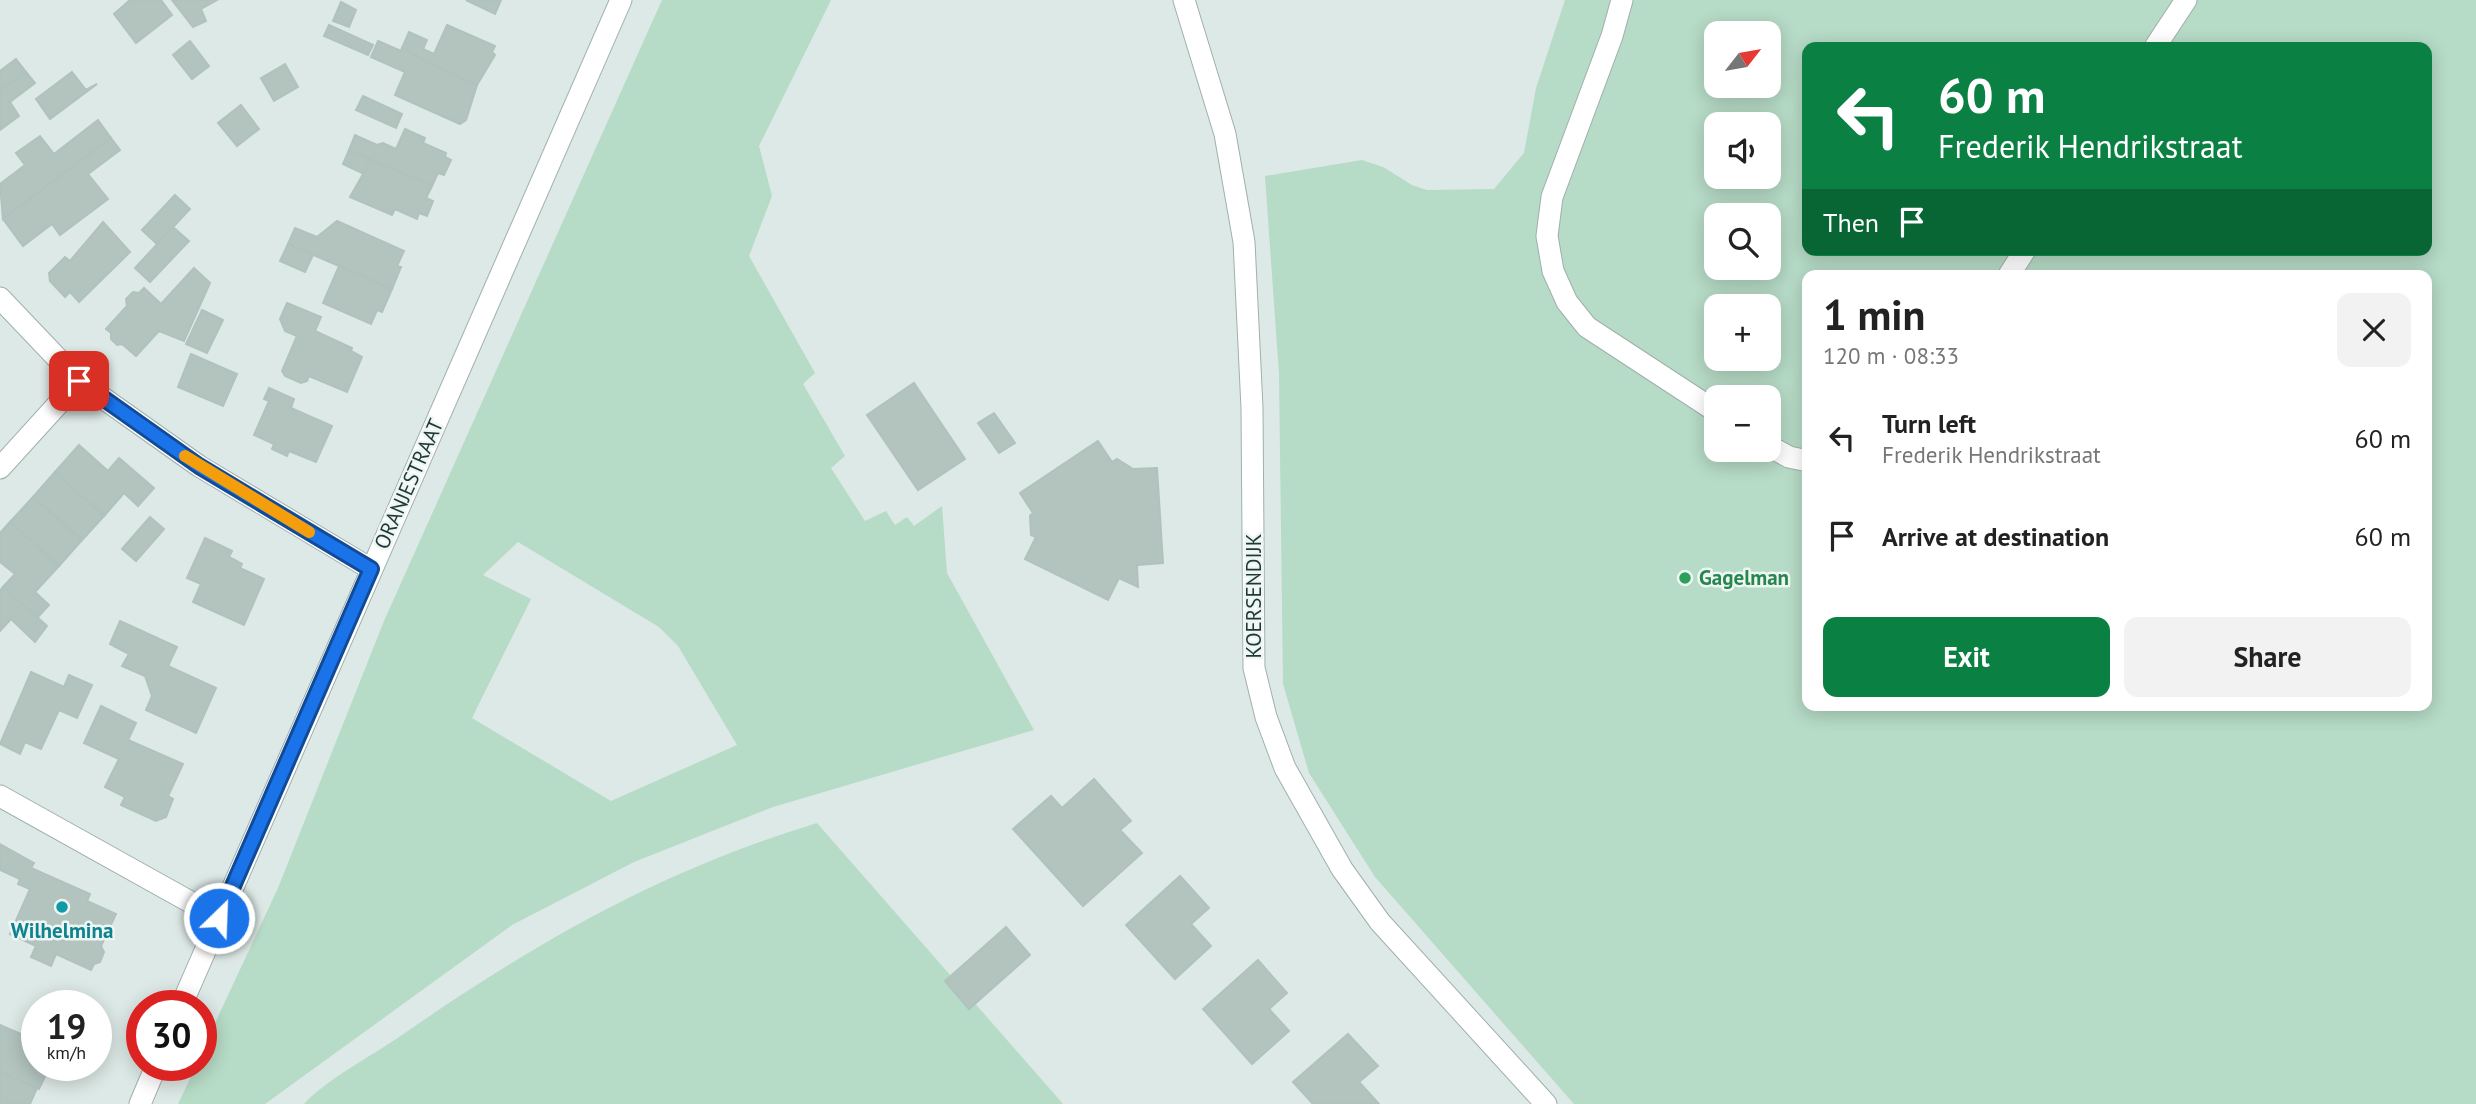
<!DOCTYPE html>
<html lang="en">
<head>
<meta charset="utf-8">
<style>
	:root { --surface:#fff; --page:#f2f2f2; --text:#222; --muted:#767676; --accent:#0b8043 }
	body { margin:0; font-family:"PT Sans",sans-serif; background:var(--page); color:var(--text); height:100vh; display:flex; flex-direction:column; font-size:26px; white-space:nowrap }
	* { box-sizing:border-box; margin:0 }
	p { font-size:23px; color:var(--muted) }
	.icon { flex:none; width:38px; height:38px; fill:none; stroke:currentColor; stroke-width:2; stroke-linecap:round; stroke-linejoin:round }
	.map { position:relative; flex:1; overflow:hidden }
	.sheet { position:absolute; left:1802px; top:270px; width:630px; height:441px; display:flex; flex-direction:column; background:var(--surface); border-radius:14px; box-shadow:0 4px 18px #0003 }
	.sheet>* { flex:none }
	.guide { position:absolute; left:1802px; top:42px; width:630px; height:214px; border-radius:14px; box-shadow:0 4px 18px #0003; background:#0b8043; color:#fff; overflow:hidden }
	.needle { width:46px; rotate:59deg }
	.tools { position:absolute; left:1704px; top:21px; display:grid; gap:14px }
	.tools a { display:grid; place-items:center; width:77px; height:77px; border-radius:14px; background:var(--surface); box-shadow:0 4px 18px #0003; font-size:35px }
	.speed { position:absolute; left:21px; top:990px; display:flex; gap:14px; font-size:35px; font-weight:700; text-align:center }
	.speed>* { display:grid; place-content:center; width:91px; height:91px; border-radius:50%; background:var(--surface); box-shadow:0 4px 18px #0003; line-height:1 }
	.speed small { font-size:18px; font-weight:400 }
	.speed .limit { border:10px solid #d22; background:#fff; color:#111 }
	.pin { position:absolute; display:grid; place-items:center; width:60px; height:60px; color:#fff; margin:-30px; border-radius:14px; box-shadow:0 4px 10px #0006 }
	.me { position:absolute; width:77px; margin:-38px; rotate:24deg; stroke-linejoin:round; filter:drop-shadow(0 0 5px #0008) }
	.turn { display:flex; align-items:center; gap:24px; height:147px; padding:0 21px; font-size:32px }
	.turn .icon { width:91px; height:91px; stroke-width:2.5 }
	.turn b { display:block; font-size:49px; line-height:60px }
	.then { display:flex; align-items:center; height:66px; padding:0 21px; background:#0003; gap:14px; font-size:26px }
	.round { display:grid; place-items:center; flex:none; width:74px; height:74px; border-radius:14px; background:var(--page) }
	.summary { display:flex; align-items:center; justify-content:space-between; height:119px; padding:0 21px }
	h1 { font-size:42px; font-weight:800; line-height:52px }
	.action { display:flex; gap:14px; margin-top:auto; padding:14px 21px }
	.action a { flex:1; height:80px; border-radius:14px; background:var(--accent); color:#fff; font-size:28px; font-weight:800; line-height:80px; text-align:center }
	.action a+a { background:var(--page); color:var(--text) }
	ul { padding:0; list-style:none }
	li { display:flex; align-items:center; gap:21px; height:98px; padding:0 21px }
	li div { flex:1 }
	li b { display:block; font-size:26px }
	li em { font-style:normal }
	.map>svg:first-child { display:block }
</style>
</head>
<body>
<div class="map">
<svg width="2476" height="1104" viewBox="0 0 2476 1104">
	<rect width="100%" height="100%" fill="#dde9e6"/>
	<g fill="#b6dbc6" fill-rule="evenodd">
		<path d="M 662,0 L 831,0 L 759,146 L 772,196 L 749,256 L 815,373 L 803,384 L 845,456 L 831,468 L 865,521 L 886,511 L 895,525 L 907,517 L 914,526 L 942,506 L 947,573 L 1034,730 L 773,807 L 634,862 L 512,925 L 265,1104 L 178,1104 L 196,1066 L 201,1066 L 201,1053 L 278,888 L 384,621 ZM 518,542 L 659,627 L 678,646 L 737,745 L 611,801 L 472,718 L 531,599 L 483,575 Z"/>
		<path d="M 1565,0 L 2476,0 L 2476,1104 L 1574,1104 L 1375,877 L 1309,773 L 1283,684 L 1279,374 L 1265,176 L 1362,160 L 1383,167 L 1412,185 L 1427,190 L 1494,189 L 1524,153 L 1536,88 ZM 1717,33 L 1769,33 L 1769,86 L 1717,86 ZM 1808,47 L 2427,47 L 2427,250 L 1808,250 ZM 1717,124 L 1769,124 L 1769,177 L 1717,177 ZM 1717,215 L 1769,215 L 1769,268 L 1717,268 ZM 1808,275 L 2427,275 L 2427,705 L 1808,705 ZM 1717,306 L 1769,306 L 1769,359 L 1717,359 ZM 1717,397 L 1769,397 L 1769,450 L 1717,450 Z"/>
		<path d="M 817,823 L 1063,1104 L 304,1104 C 327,1079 370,1057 399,1037 C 535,943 657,872 817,823 Z"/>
	</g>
	<g fill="#b3c4bf" stroke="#b0c2be" stroke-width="2">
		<polygon points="130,0 161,0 172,15 136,43 114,14"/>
		<polygon points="172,0 217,0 201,9 206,21 193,27"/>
		<polygon points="466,0 501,0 495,14"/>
		<polygon points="341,2 356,10 349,27 333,21"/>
		<polygon points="329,25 373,45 368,55 324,36"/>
		<polygon points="447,25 495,46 492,52 495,55 477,85 418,58 418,56 402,48 409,32 427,40 423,49 434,54"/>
		<polygon points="190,41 209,66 192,79 173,55"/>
		<polygon points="378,41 401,51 402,48 418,56 418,58 477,85 466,120 460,124 395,95 405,72 371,57"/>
		<polygon points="16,59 26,72 0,90 0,71"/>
		<polygon points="285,64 298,87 274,101 261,78"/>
		<polygon points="26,72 35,83 10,102 19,116 0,130 0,90"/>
		<polygon points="72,72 86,90 97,84 50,119 36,99"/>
		<polygon points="363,96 402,114 396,128 356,110"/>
		<polygon points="241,105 259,129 237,146 218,123"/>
		<polygon points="98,120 111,138 3,219 0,184 25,165 16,153 40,136 54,154"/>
		<polygon points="405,129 425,138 423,143 446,153 445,157 451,160 444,175 438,173 432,186 349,150 355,135 377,145 383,143 396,149"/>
		<polygon points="111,138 120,150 88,174 108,199 60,235 52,224 23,246 3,219"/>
		<polygon points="349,150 371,160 364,174 343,164"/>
		<polygon points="371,160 432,186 426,198 433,201 427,216 419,213 417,219 395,209 392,215 350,197"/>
		<polygon points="175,195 190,209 157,244 142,230"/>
		<polygon points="337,221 404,251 397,266 401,267 392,289 288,244 295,228 317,237"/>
		<polygon points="103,222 130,252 79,302 70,292 65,297 50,281 49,273 65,257 70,261"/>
		<polygon points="173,227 189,241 150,282 135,268"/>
		<polygon points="288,244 313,255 305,272 280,261"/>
		<polygon points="339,266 392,289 382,312 377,310 371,324 323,303"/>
		<polygon points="194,268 210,283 184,341 159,331 136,356 122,344 117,345 111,339 111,333 106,329 127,306 126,299 133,292 139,293 144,288 161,304"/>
		<polygon points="287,303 321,317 315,331 352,348 351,351 362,357 347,392 309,376 307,381 301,383 285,376 282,371 297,336 285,331 280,319"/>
		<polygon points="202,310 223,320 207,353 186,344"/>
		<polygon points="191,354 237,374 223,406 178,387"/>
		<polygon points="914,383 965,459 918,490 867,415"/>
		<polygon points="269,388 294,399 291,408 332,426 316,462 289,451 287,456 272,449 274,444 254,435 269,401 264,399"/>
		<polygon points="994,413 1015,443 999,453 978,423"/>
		<polygon points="1098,441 1112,462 1117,459 1133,469 1157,468 1163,563 1137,565 1138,587 1119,578 1108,600 1025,559 1036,537 1031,535 1030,516 1033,513 1020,493"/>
		<polygon points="79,445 108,471 119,458 154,488 138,506 124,493 104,516 55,472"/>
		<polygon points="55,472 104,516 82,540 33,497"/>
		<polygon points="33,497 82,540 59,566 10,522"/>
		<polygon points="150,517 164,529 136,561 122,549"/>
		<polygon points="10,522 59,566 35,592 49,605 37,618 3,587 15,574 0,562 0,533"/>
		<polygon points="205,538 232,551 229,557 242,564 240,568 264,579 244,625 193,602 201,584 187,578"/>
		<polygon points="3,587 47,626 35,642 11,619 0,631 0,591"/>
		<polygon points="120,621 177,647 168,666 216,688 196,733 146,710 152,696 145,676 122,666 129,654 110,644"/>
		<polygon points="31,672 64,687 69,675 92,685 77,718 59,710 41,749 25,742 20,754 0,744"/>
		<polygon points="101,706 136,723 128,740 183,764 168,796 173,799 166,817 156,821 121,805 125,797 105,787 119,759 84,743"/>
		<polygon points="1094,779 1131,821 1120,830 1142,853 1083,906 1013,829 1051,796 1062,808"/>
		<polygon points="0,844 34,863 31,868 90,894 87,901 116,914 101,946 104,952 100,962 94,964 91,970 56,954 51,966 31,957 36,946 10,934 30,889 18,884 20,879 0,870"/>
		<polygon points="1180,876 1209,908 1191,924 1211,946 1175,979 1126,925"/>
		<polygon points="1006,927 1030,955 969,1009 945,981"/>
		<polygon points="1258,960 1287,993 1269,1009 1289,1031 1252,1064 1203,1009"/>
		<polygon points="0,1025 37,1041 37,1066 50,1066 39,1089 0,1072"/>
		<polygon points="1348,1034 1378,1066 1359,1082 1379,1104 1313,1104 1293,1082"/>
		<polygon points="0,1072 37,1088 30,1104 0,1104"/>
	</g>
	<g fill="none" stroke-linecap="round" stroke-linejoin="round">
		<g stroke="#a0b0ad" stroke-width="23">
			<g id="minor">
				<polyline points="1184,0 1225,134 1244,242 1252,408 1254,668 1266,717 1285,768 1342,869 1380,922 1546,1104"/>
				<polyline points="1622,0 1612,36 1552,197 1547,236 1553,271 1567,302 1587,327 1717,412"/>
				<polyline points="2155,47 2186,0"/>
				<polyline points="2009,275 2025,250"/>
				<polyline points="0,298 79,381 199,466 371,569"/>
				<polyline points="1769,446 1789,457 1808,461"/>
				<polyline points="0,468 79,381"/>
				<polyline points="0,796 219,918"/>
				<polyline points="181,1006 621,0"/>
				<polyline points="140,1104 156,1066"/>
			</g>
		</g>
		<use href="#minor" stroke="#fff" stroke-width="21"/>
	</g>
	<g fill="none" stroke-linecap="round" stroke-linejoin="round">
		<g stroke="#114b97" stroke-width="18">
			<polyline id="route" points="79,381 199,466 371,569 219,918"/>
		</g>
		<use href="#route" stroke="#1a73e8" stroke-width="12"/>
		<polyline stroke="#f59e0b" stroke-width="12" points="185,456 309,532"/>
	</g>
	<circle fill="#2e9e5b" stroke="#eef6f3" stroke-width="2.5" cx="1685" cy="578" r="7"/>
	<circle fill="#0f9aa8" stroke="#eef6f3" stroke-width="2.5" cx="62" cy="907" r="7"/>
	<g text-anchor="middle" stroke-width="5" stroke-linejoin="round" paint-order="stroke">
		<g font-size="21" fill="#1f3835" stroke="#eef6f3">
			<text transform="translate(409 484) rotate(-66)" y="7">ORANJESTRAAT</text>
			<text transform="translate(1254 596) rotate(-90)" y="7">KOERSENDIJK</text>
		</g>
		<g font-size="21" font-weight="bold" fill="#27864d" stroke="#eef6f3" text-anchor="start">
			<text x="1699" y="585">Gagelman</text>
		</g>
		<g font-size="21" font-weight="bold" fill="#0d838f" stroke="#eef6f3">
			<text x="62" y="938">Wilhelmina</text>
		</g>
	</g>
</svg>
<div class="tools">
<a><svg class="needle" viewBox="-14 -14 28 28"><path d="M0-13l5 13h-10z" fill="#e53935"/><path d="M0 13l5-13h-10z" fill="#767676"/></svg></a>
<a><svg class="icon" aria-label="sound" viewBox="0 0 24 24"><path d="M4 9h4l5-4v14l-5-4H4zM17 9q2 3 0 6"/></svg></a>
<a><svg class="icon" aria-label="search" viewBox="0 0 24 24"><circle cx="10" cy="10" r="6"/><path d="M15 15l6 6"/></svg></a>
<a>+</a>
<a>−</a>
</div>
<div class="speed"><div>19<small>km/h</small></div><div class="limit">30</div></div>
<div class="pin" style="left:79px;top:381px;background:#d93025"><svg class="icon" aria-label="arrive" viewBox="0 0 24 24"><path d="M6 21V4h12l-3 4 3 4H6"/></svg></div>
<svg class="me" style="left:219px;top:918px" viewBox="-20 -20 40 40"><circle r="17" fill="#1a73e8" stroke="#fff" stroke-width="3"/><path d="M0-11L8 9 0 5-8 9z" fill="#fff"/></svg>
<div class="guide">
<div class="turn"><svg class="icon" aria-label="left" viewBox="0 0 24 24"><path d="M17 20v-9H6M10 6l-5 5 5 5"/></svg><div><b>60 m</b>Frederik Hendrikstraat</div></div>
<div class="then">Then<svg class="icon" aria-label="arrive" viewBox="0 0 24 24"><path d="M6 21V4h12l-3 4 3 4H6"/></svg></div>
</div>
<section class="sheet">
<div class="summary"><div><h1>1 min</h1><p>120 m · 08:33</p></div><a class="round"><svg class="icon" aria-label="close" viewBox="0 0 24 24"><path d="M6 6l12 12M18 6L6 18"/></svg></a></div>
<ul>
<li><svg class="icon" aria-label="left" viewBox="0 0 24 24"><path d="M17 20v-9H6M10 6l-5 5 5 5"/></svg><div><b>Turn left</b><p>Frederik Hendrikstraat</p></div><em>60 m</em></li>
<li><svg class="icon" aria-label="arrive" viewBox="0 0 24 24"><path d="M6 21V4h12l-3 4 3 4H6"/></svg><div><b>Arrive at destination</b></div><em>60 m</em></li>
</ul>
<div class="action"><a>Exit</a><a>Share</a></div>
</section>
</div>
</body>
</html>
